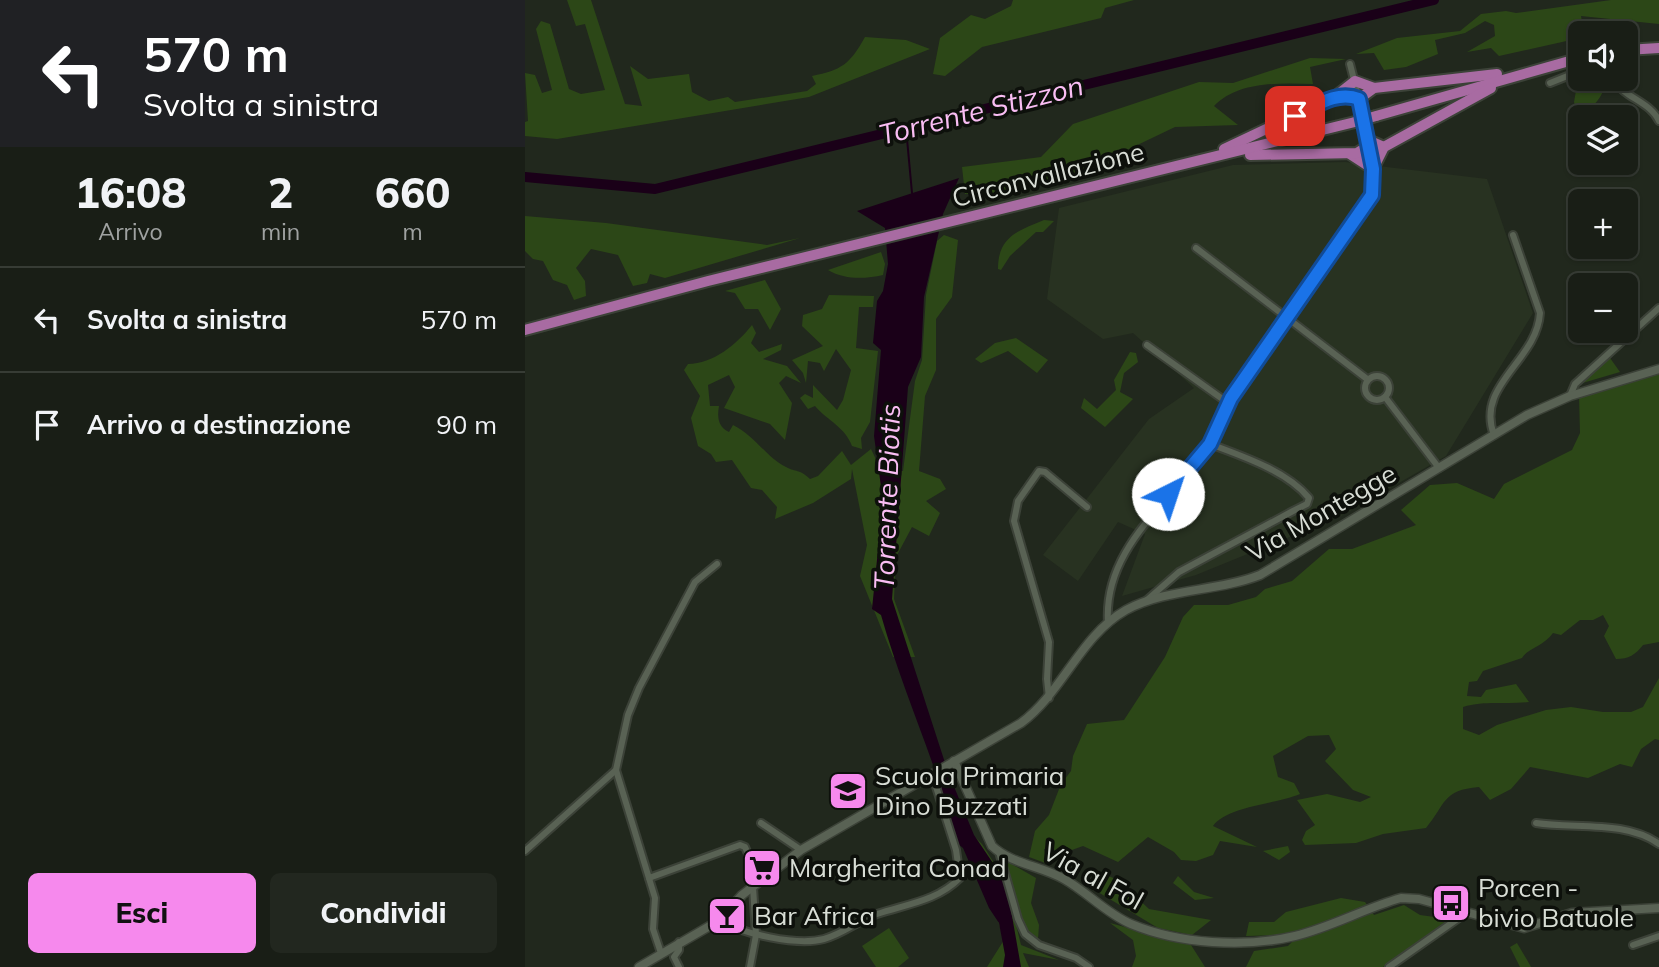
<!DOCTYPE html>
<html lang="it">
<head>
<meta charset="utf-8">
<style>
	:root { --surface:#191e16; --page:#22271f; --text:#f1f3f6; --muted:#9fa2a1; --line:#373c35; --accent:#f689ed }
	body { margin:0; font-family:Mulish,sans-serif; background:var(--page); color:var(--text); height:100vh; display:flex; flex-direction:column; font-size:26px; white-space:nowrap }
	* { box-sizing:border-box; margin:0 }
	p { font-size:23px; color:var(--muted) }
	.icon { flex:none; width:38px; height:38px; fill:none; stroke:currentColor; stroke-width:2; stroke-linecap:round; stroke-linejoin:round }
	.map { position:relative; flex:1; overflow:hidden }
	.panel { display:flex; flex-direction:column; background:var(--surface); width:525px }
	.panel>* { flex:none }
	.banner { background:#202124; color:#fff; overflow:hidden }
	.controls { position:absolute; left:1043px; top:21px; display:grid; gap:14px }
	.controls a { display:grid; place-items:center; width:70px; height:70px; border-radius:10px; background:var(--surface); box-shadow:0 2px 5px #0004,0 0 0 2px var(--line); font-size:35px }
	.pin { position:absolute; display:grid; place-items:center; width:60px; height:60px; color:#fff; margin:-30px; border-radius:14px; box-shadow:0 4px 10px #0006 }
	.me { position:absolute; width:77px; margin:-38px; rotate:41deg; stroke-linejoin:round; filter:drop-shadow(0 0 5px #0008) }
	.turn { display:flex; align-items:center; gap:24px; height:147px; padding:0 28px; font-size:32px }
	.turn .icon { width:91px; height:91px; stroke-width:2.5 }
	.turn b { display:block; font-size:49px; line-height:60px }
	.eta { display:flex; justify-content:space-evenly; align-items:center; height:119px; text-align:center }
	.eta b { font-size:42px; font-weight:800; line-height:49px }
	.action { display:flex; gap:14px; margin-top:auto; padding:14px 28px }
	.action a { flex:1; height:80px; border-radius:10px; background:var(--accent); color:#111; font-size:28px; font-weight:800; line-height:80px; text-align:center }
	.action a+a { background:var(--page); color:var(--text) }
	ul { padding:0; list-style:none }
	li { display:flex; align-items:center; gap:21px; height:105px; padding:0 28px; border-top:2px solid var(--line) }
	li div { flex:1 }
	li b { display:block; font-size:26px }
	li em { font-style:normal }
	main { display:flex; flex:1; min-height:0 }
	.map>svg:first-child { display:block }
</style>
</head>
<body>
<main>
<section class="panel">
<div class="banner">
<div class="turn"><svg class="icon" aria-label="left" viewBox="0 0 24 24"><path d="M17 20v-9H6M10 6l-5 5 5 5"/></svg><div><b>570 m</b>Svolta a sinistra</div></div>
</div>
<div class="eta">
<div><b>16:08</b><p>Arrivo</p></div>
<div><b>2</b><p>min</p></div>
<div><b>660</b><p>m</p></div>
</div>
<ul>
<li><svg class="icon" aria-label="left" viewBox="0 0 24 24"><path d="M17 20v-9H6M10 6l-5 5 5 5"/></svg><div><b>Svolta a sinistra</b></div><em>570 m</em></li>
<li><svg class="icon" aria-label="arrive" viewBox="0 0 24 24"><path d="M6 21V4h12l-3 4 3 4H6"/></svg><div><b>Arrivo a destinazione</b></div><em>90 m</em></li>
</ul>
<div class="action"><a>Esci</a><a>Condividi</a></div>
</section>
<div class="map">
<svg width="1134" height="967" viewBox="0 0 1134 967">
	<rect width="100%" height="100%" fill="#21281d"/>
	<polygon fill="#283221" points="820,162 962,179 1008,313 921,456 816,516 671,575 597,596 620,534 593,522 553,581 518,555 624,419 669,388 608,333 578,339 522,299 534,208 708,165"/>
	<g fill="#2c4717">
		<path d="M 42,0 L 66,0 L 100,104 L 117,106 L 105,66 L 123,79 L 164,74 L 167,92 L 184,101 L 203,97 L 210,102 L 282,91 L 291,84 L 287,76 C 317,70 325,64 340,37 L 381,40 L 405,49 L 284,97 L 32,139 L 0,136 L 0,122 L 3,121 L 0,73 L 10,75 L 17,93 L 27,90 L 11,29 L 16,21 L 25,24 L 44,89 L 56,94 L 80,90 L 60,24 L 51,26 Z"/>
		<polygon points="488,0 609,0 580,8 576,18 457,47 420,76 408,74 415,38 446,15 460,19 486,6"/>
		<polygon points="1086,0 1134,0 1134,24 1056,16 1059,33 1055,33 1055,38 974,56 966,48 942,52 970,36 969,25 960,21 940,33 910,40 913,54 881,67 859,70 849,53 831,54 872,38 935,31 956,14 981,11 991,13"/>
		<path d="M 785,58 L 821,59 L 785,67 L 788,84 C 754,83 713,81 689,106 L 713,125 L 650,127 L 558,171 L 466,194 L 440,194 L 437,167 L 516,157 L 548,124 L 674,82 L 708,83 Z"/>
		<path d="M 1055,75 L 1055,79 L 1082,79 C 1077,99 1070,107 1052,115 L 1049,102 L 1052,85 L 1040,82 Z"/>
		<polygon points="0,216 81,223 242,245 275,238 140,278 125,274 122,283 108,286 93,255 66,249 51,268 60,281 61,296 49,300 42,285 28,280 18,261 8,259 0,251"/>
		<path d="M 519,220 L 529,221 L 518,232 L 511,232 L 485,256 L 476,270 L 473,269 C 473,236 493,231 519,220 Z"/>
		<path d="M 419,235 L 433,240 L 427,297 L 411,319 L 411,370 L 400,396 L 394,471 L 415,479 L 421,489 L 401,501 L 415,513 L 404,536 L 387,527 L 371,557 L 369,599 L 390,657 L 368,657 L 335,576 L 342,545 L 327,469 L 326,479 L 288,503 L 250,519 L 252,507 L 237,490 L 226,488 L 207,460 L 191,462 L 186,454 L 173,446 L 166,418 L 175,396 L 159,370 L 163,364 C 188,364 212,344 227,325 L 231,333 L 226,343 L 234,352 L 257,344 L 256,350 L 238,359 L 262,366 L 276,383 L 261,376 L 254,383 L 267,403 L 260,440 L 245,424 L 199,408 L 210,387 L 204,375 L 183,385 L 185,406 L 194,406 C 192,417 193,427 204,432 L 208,425 C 230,436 242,458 261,467 C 272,473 273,468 285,479 L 293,476 L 317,451 L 326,465 L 346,449 L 356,470 L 378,471 L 390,381 L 397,360 L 401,295 L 412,241 Z"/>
		<path d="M 356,252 L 360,264 L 358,275 C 340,279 320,280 303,270 Z"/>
		<polygon points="240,280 256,309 245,330 233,309 220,309 210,293 200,291"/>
		<path d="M 304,295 L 349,296 L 348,307 L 334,307 L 331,348 L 353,351 L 345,422 L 336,438 L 337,449 L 327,446 C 320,427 303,421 290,406 L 283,409 L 275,398 L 280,394 L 288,398 L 288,385 L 312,410 L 318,400 L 326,370 L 311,349 L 299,371 L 295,363 L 283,361 L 281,383 L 278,373 L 267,360 L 298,346 L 277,326 L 278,315 L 297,309 Z"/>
		<polygon points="491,338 523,360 512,373 483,351 456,363 450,359 470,343"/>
		<polygon points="605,352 611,353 613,362 599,373 595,392 608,399 580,427 556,408 559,398 572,409 591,390 589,380"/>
		<polygon points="1085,358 1095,372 1054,384"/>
		<path d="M 1134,374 L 1134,642 L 1118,645 C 1110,655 1104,659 1091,659 L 1079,636 L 1084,626 L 1078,615 L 1068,620 L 1055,620 L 1036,635 L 1028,633 C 1019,646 1003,648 997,658 L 958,671 L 952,681 L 944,682 L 942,696 L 956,697 L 961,690 L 991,684 L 1004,702 C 981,705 960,700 938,707 L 938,729 L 954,735 L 972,725 L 1021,710 L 1046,707 L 1078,712 L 1106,712 L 1118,707 L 1134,678 L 1134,740 L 1130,739 L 1116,749 L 1107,767 L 1095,764 L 1063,778 L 1005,767 L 986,789 L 965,800 L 954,787 C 917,790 921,804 901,828 L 858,834 L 831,843 L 780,845 L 777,840 L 781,831 L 790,825 L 772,800 L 802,794 L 835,802 L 846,797 L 828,790 L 800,761 L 811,749 L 804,735 L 783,736 L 748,756 L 753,777 L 769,783 L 775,794 C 752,804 702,806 688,826 L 732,847 L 695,841 L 688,855 L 671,861 L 656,860 L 649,852 L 623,837 L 593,862 L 558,846 L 544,851 L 519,849 L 523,864 L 504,857 L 510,831 L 524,815 L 536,784 L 546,771 L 548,756 L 562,724 L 599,720 L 640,657 L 658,617 L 669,605 L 703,605 L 731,597 L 740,589 L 767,581 L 804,549 L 827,549 L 891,525 L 876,510 L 905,485 L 932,483 L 969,499 L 979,484 L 1047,450 L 1055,433 L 1054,394 Z"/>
		<polygon points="446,833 457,844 471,866 483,862 511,878 506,903 514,925 513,939 491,925 496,945 534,960 498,953 504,967 462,967 479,940"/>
		<polygon points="763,846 765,852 754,860 738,851"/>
		<polygon points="569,870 593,880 624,909 686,920 667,935 633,928 568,889"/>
		<polygon points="653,876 669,892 689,898 670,900 648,883"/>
		<polygon points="816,898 840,902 849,915 879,905 895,915 924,919 858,967 721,967 729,951 763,946 767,942 756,935 721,936 724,922 749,922 761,912"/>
		<polygon points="585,923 666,945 680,967 607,967 611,956 608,940"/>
		<polygon points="364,928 384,958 373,967 351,967 337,946"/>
		<polygon points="992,943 1005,965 1006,967 995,967 985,947"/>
	</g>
	<path fill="#1a0018" d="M 434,178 L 418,214 L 399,297 L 396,357 L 383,387 L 367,599 L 423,772 L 449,835 L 476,875 L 484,899 L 496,967 L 478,967 L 480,955 L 474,923 L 464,908 L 438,848 L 432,843 C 413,766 378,693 356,615 L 347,609 L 358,501 L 349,436 L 356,350 L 348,343 L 352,301 L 358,291 L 363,264 L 360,228 L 332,211 Z"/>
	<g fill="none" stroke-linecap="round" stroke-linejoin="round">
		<polyline stroke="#1a0018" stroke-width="2" points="381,128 387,193"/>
		<polyline stroke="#1a0018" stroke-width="10" points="0,177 130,189 909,0"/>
		<g stroke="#3c4238" stroke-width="10">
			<g id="street">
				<path d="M 1089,79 C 1098,98 1125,101 1134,121"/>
				<polyline points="1025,83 1055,71"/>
				<polyline points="671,248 842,379"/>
				<polyline points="622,345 703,403"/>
				<circle cx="852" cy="388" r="12"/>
				<polyline points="1045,396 1050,384 1134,308"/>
				<polyline points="860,397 914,468"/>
				<path d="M 969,435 C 950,385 1012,361 1015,313 L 988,235"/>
				<path d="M 622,600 L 654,572 L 768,511 L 782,504 L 784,498 C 762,471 717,456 685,444"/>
				<path d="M 583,623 C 578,546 647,503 683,446 C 693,431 697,413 706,397 C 747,327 802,264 847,195 C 849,150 836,108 825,64"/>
				<polyline points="524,698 522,679 524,642 489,521 493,501 514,471 520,472 562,507"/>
				<polyline points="236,823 276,850"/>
				<path d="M 1011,823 C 1050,829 1101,820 1134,844"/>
				<polyline points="0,851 91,770"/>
				<polyline points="474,852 493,919 500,934 514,945 551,958 564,967"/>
				<polyline points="124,878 215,845 220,847 235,881"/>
				<path d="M 195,920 C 217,934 272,946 299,939 C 318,934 334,920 352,914 C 382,904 412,901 435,878 L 431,850 L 407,774"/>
				<polyline points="1108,945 1134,936"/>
				<polyline points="136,953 128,929 130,898 91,770 103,715 114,688 170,582 192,564"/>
				<polyline points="154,967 149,957 154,950 154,942"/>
				<polyline points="225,967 231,935 228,887"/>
				<polyline points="864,967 941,913"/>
			</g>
		</g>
		<g stroke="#3c4238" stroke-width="11">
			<g id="secondary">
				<path d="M 429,761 L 467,846 C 486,864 517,866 539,879 C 562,892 582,914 606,924 C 654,944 720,948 770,936 C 807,927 840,908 876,898 L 894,899 L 999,928 L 1047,913 L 1134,908"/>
				<path d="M 114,967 L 195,920 L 217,895 L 276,850 L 496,723 C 538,692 555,636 601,610 C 642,588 691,592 735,575 L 1002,415 L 1045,396 L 1134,369"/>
			</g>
		</g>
		<g stroke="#3c4238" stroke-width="14">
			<g id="highway">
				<polyline points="1101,50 1134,48"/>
				<polyline points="811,96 825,95 834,99 849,88 972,74"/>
				<polyline points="851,116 1055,58"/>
				<polyline points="699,149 811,96 830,81 849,88"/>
				<polyline points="825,154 848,169 859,147 966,88"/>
				<polyline points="725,155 832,153 840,148 843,140 859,147"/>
				<polyline points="0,330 183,281 830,122"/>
			</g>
		</g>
		<use href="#street" stroke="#596254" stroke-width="6"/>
		<use href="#secondary" stroke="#596254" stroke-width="8"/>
		<use href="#highway" stroke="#a86ba2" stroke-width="10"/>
		<g stroke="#3c4238" stroke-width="14" stroke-linecap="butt">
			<polyline id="highway-bridge" points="830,122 851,116"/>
		</g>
		<use href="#highway-bridge" stroke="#a86ba2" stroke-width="10"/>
	</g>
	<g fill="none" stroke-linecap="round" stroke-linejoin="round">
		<g stroke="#114b97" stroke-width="18">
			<path id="route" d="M 643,494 L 685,444 L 706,398 L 847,195 L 848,169 L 834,99 C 812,90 791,106 770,116"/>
		</g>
		<use href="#route" stroke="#1a73e8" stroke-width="12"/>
	</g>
	<defs>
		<g id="school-square" transform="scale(2.0125)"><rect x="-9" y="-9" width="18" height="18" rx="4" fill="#f689ed" stroke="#0d100b"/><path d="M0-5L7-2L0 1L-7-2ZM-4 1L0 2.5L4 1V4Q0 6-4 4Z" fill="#111"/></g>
		<g id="supermarket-square" transform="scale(2.0125)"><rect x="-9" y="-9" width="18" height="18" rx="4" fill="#f689ed" stroke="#0d100b"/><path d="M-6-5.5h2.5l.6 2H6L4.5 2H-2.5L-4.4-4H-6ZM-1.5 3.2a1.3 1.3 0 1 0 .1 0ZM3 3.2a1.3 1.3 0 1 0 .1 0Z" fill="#111"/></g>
		<g id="bus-square" transform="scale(2.0125)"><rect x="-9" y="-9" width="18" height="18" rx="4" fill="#f689ed" stroke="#0d100b"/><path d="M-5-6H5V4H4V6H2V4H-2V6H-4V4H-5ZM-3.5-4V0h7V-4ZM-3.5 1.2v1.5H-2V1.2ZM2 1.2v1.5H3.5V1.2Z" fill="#111"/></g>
		<g id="bar-square" transform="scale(2.0125)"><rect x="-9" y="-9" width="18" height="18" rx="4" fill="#f689ed" stroke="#0d100b"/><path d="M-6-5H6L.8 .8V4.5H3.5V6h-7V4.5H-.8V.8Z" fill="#111"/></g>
	</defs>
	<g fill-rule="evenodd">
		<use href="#school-square" x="323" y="791"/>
		<use href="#supermarket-square" x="237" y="868"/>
		<use href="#bus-square" x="926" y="903"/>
		<use href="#bar-square" x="202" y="916"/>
	</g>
	<g text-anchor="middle" stroke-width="7" stroke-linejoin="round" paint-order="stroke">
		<g font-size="26" fill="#d8ddd5" stroke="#0d100b">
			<text transform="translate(523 175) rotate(-14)" y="9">Circonvallazione</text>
			<text transform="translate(796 513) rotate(-30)" y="9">Via Montegge</text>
			<text transform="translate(568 876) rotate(29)" y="9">Via al Fol</text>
		</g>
		<g font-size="26" fill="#d8ddd5" stroke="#0d100b" text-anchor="start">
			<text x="350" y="785">Scuola Primaria<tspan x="350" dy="30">Dino Buzzati</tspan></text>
			<text x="264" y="877">Margherita Conad</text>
			<text x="953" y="897">Porcen -<tspan x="953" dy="30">bivio Batuole</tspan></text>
			<text x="229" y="925">Bar Africa</text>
		</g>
		<g font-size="28" font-style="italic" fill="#f9bdf3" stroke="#0d100b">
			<text transform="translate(456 110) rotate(-14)" y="10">Torrente Stizzon</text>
			<text transform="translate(362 497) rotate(-88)" y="10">Torrente Biotis</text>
		</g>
	</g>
</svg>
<div class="controls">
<a><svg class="icon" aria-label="sound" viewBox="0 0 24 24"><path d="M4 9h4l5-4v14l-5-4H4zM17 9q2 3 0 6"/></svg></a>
<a><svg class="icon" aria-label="layers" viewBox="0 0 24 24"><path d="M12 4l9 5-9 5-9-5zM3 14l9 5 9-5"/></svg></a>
<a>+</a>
<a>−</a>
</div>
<div class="pin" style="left:770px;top:116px;background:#d93025"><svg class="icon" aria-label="arrive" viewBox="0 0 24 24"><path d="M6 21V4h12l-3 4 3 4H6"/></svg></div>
<svg class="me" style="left:643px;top:494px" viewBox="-20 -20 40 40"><circle r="19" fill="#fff"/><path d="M0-13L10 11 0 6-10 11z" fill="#1a73e8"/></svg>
</div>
</main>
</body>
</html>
